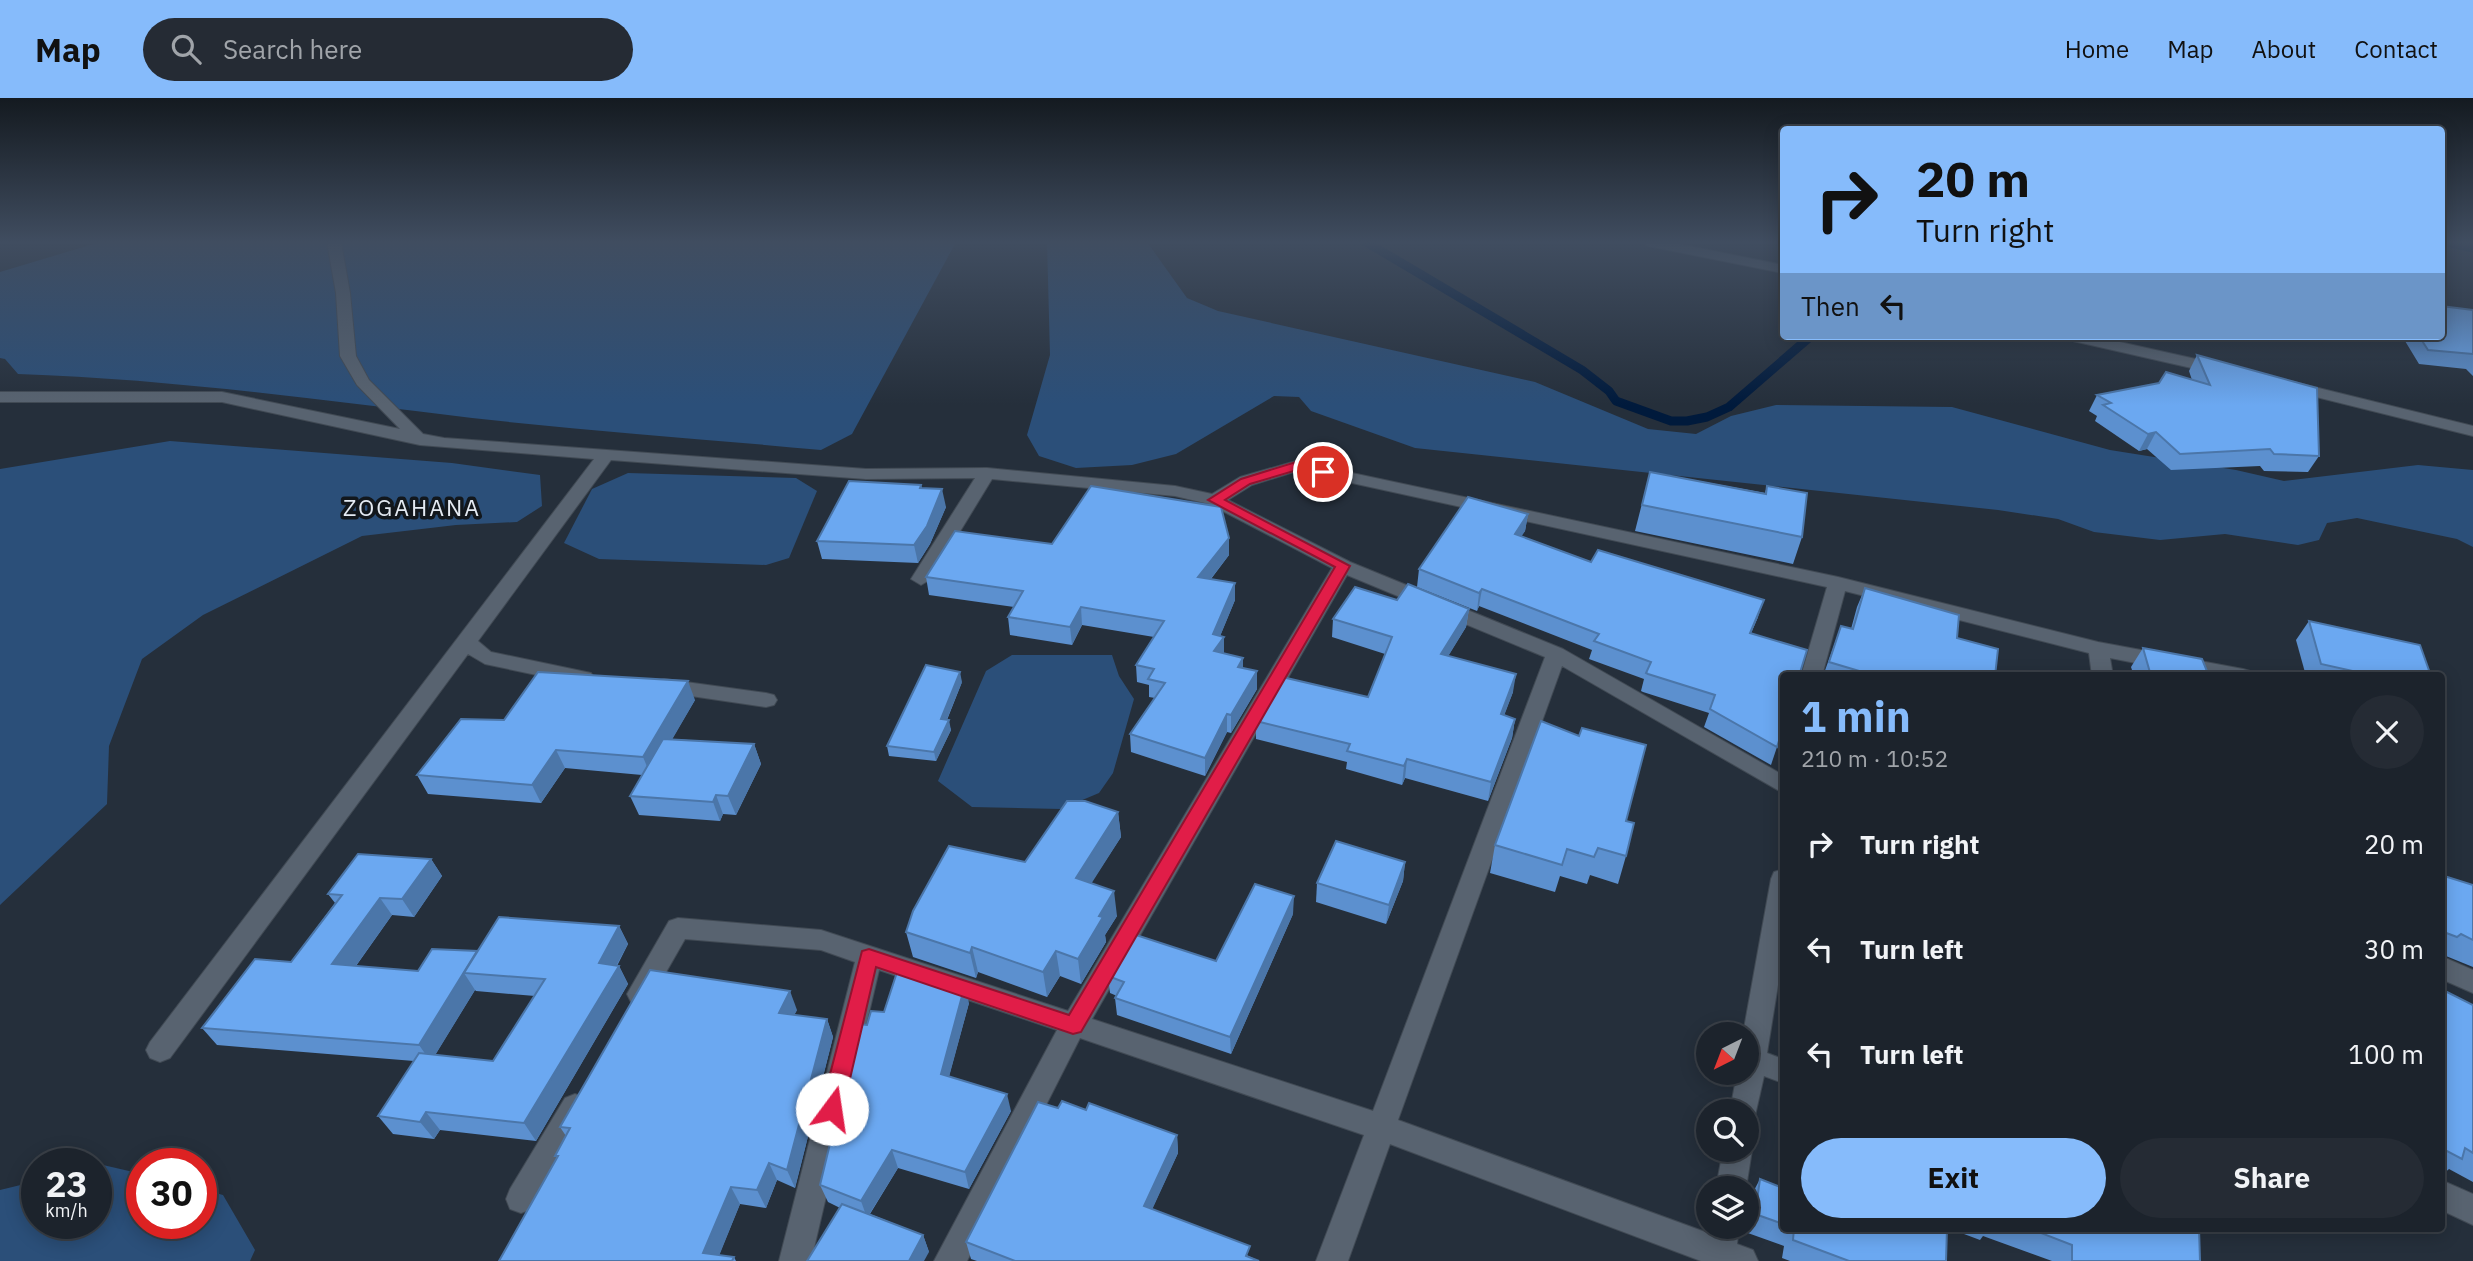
<!DOCTYPE html>
<html lang="en">
<head>
<meta charset="utf-8">
<style>
	:root { --surface:#1c232c; --page:#252b34; --text:#f1f3f6; --muted:#a0a4a9; --line:#3a4048; --accent:#86bbfb }
	body { margin:0; font-family:"IBM Plex Sans",sans-serif; background:var(--page); color:var(--text); height:100vh; display:flex; flex-direction:column; font-size:26px; white-space:nowrap }
	* { box-sizing:border-box; margin:0 }
	p { font-size:23px; color:var(--muted) }
	.icon { flex:none; width:38px; height:38px; fill:none; stroke:currentColor; stroke-width:2; stroke-linecap:round; stroke-linejoin:round }
	.map { position:relative; flex:1; overflow:hidden }
	.side { position:absolute; left:1780px; top:574px; width:665px; height:560px; display:flex; flex-direction:column; background:var(--surface); border-radius:7px; box-shadow:0 4px 18px #0003,0 0 0 2px var(--line) }
	.side>* { flex:none }
	.banner { position:absolute; left:1780px; top:28px; width:665px; height:214px; border-radius:7px; box-shadow:0 4px 18px #0003,0 0 0 2px var(--line); background:#86bbfb; color:#111; overflow:hidden }
	.needle { width:46px; rotate:222deg }
	.buttons { position:absolute; left:1696px; top:924px; display:grid; gap:14px }
	.buttons a { display:grid; place-items:center; width:63px; height:63px; border-radius:50%; background:var(--surface); box-shadow:0 4px 18px #0003,0 0 0 2px var(--line); font-size:35px }
	.speed { position:absolute; left:21px; top:1050px; display:flex; gap:14px; font-size:35px; font-weight:700; text-align:center }
	.speed>* { display:grid; place-content:center; width:91px; height:91px; border-radius:50%; background:var(--surface); box-shadow:0 4px 18px #0003,0 0 0 2px var(--line); line-height:1 }
	.speed small { font-size:18px; font-weight:400 }
	.speed .limit { border:10px solid #d22; background:#fff; color:#111 }
	.pin { position:absolute; display:grid; place-items:center; width:60px; height:60px; color:#fff; margin:-30px; border:4px solid #fff; border-radius:50%; box-shadow:0 2px 7px #0007 }
	.me { position:absolute; width:77px; margin:-38px; rotate:14deg; stroke-linejoin:round; filter:drop-shadow(0 0 5px #0008) }
	.turn { display:flex; align-items:center; gap:24px; height:147px; padding:0 21px; font-size:32px }
	.turn .icon { width:91px; height:91px; stroke-width:2.5 }
	.turn b { display:block; font-size:49px; line-height:60px }
	.then { display:flex; align-items:center; height:66px; padding:0 21px; background:#0003; gap:14px; font-size:26px }
	.round { display:grid; place-items:center; flex:none; width:74px; height:74px; border-radius:37px; background:var(--page) }
	.headline { display:flex; align-items:center; justify-content:space-between; height:119px; padding:0 21px }
	h1 { font-size:42px; font-weight:700; line-height:52px; color:var(--accent) }
	.button { display:flex; gap:14px; margin-top:auto; padding:14px 21px }
	.button a { flex:1; height:80px; border-radius:42px; background:var(--accent); color:#111; font-size:28px; font-weight:700; line-height:80px; text-align:center }
	.button a+a { background:var(--page); color:var(--text) }
	ul { padding:0; list-style:none }
	li { display:flex; align-items:center; gap:21px; height:105px; padding:0 21px }
	li div { flex:1 }
	li b { display:block; font-size:26px }
	li em { font-style:normal }
	header { display:flex; align-items:center; gap:42px; box-sizing:border-box; height:98px; padding:0 35px; background:var(--accent); color:#111 }
	header strong { font-size:33px }
	nav { display:flex; gap:38px; margin-inline-start:auto; font-size:24px }
	.search { width:490px; height:63px; background:var(--page); display:flex; align-items:center; gap:18px; box-sizing:border-box; padding:0 24px; border-radius:38px; color:var(--muted); font-size:26px }
	.map>svg:first-child { display:block }
</style>
</head>
<body>
<header>
<strong>Map</strong>
<div class="search"><svg class="icon" aria-label="search" viewBox="0 0 24 24"><circle cx="10" cy="10" r="6"/><path d="M15 15l6 6"/></svg>Search here</div>
<nav><a>Home</a><a>Map</a><a>About</a><a>Contact</a></nav>
</header>
<div class="map">
<svg width="2473" height="1163" viewBox="0 0 2473 1163">
	<rect width="100%" height="100%" fill="#252f3b"/>
	<g fill="#2b4f79">
		<path d="M 100,144 L 956,144 L 852,336 L 821,352 C 705,341 588,333 472,320 C 321,302 170,281 18,276 L 5,261 L 0,260 L 0,174 Z"/>
		<polygon points="1047,144 1147,144 1187,200 1218,213 1535,284 1648,331 1696,336 1731,318 1776,307 1952,309 2110,352 2236,372 2284,383 2418,367 2473,372 2473,449 2457,441 2357,420 2327,425 2319,442 2298,447 2225,436 2160,442 2094,434 2058,421 1998,412 1415,350 1311,313 1299,299 1274,298 1176,356 1132,367 1076,370 1039,358 1027,337 1050,257"/>
		<polygon points="170,343 452,365 540,377 542,408 517,424 456,427 362,438 203,517 142,561 109,648 107,706 0,807 0,371"/>
		<polygon points="628,375 796,380 817,393 789,460 766,467 599,461 564,445 592,391"/>
		<polygon points="1012,557 1112,557 1119,578 1134,601 1113,675 1099,695 1061,711 972,709 938,683 986,573"/>
		<polygon points="103,1067 142,1076 142,1125 201,1125 201,1091 223,1097 255,1152 250,1163 0,1163 0,1092 37,1083 37,1125 96,1125 96,1069"/>
	</g>
	<g fill="none" stroke-linecap="round" stroke-linejoin="round">
		<g stroke="#001a3c" stroke-width="9">
			<polyline points="1366,144 1582,272 1609,293 1616,303 1671,323 1687,323 1707,319 1729,309 1811,238"/>
			<polyline points="2447,144 2473,150"/>
		</g>
		<g stroke="#414a54" stroke-width="2">
			<g id="street">
				<path d="M 327,144 L 341,144 L 350,195 L 356,258 L 369,282 L 423,336 L 444,340 L 866,371 L 987,370 L 1175,388 L 1212,396 L 1240,379 L 1296,363 L 1838,479 L 2098,544 L 2243,571 L 2250,573 L 2253,578 L 2203,578 L 2110,560 L 2113,578 L 2092,578 L 2089,555 L 1845,493 L 1822,578 L 1801,578 L 1827,489 L 1297,373 L 1252,387 L 1228,402 L 1350,464 L 1563,551 L 1783,677 L 1783,695 L 1562,568 L 1398,1022 L 1708,1135 L 1709,1129 L 1739,1129 L 1737,1146 L 1753,1152 L 1758,1163 L 1701,1163 L 1390,1046 L 1348,1163 L 1316,1163 L 1364,1037 L 1080,940 L 967,1163 L 934,1163 L 1057,932 L 879,872 L 811,1163 L 779,1163 L 855,864 L 821,852 L 685,841 L 649,904 L 640,907 L 631,904 L 627,896 L 669,823 L 678,820 L 821,832 L 1068,913 L 1332,470 L 1209,406 L 1175,398 L 992,381 L 931,481 L 921,487 L 911,481 L 975,380 L 866,381 L 611,362 L 478,543 L 491,554 L 591,575 L 594,580 L 591,585 L 584,587 L 485,566 L 468,556 L 170,960 L 160,964 L 150,960 L 146,952 L 150,944 L 594,361 L 420,347 L 222,304 L 0,304 L 0,294 L 222,294 L 400,331 L 357,287 L 340,258 L 336,195 ZM 1347,477 L 1545,559 L 1373,1013 L 1092,921 Z"/>
				<polygon points="1641,144 1669,144 1783,167 1783,175 1648,148"/>
				<polygon points="2065,238 2093,238 2218,266 2226,271 2218,276 2073,243"/>
				<polygon points="2290,283 2473,328 2473,338 2284,291 2282,288"/>
				<polygon points="664,581 766,595 774,597 777,602 774,607 766,609 657,593 653,588 657,583"/>
				<polygon points="1783,771 1783,856 1767,955 1783,961 1783,985 1764,978 1754,1022 1746,1025 1746,1013 1730,1013 1737,975 1746,975 1746,936 1743,936 1771,781 1774,774"/>
				<polygon points="2441,858 2473,872 2473,895 2441,881"/>
				<polygon points="575,996 585,1000 589,1009 585,1018 532,1111 521,1115 510,1111 506,1101 510,1091 565,1000"/>
				<polygon points="1746,1042 1752,1052 1746,1090 1716,1090 1723,1052 1746,1052"/>
				<polygon points="2441,1082 2473,1096 2473,1127 2441,1112"/>
			</g>
		</g>
		<use href="#street" fill="#586370" fill-rule="evenodd"/>
	</g>
	<g fill="#5c90cf" fill-rule="evenodd">
		<polygon points="2473,212 2473,278 2466,271 2419,266 2402,238 2441,238"/>
		<polygon points="2197,257 2319,358 2308,374 2264,373 2260,368 2171,372 2147,351 2139,353 2095,323 2097,318 2089,313 2097,297 2192,282 2189,273"/>
		<polygon points="1650,374 1765,395 1767,388 1802,439 1793,466 1635,433"/>
		<polygon points="921,387 922,390 946,409 930,446 918,465 822,461 817,443"/>
		<polygon points="1528,416 1525,433 1521,438 1591,464 1758,519 1751,535 1777,649 1771,667 1704,629 1709,615 1643,594 1641,593 1644,581 1589,561 1592,552 1479,508 1477,513 1417,489 1419,471"/>
		<polygon points="1229,440 1229,457 1211,481 1235,485 1235,502 1220,538 1224,539 1224,556 1243,560 1243,570 1257,573 1257,591 1231,635 1227,634 1205,678 1131,654 1130,636 1155,600 1149,599 1149,587 1137,584 1136,567 1154,539 1082,527 1072,547 1010,537 1008,519 1014,509 929,497 926,479 1052,446"/>
		<polygon points="1865,490 1957,540 1995,578 1823,578 1841,528 1851,531 1857,509"/>
		<polygon points="1397,502 1469,511 1466,529 1448,558 1513,594 1504,617 1515,621 1512,640 1488,703 1405,680 1402,687 1346,671 1347,664 1256,641 1256,623 1368,599 1385,556 1332,539 1333,521"/>
		<polygon points="2309,523 2431,578 2306,578 2296,542"/>
		<polygon points="2143,550 2209,578 2134,578 2131,569"/>
		<polygon points="962,584 947,622 951,632 936,663 889,658 887,648"/>
		<polygon points="695,602 672,641 754,646 761,666 736,717 723,716 720,723 639,717 630,698 642,677 565,670 541,705 428,696 417,677 504,622"/>
		<polygon points="1118,714 1121,739 1091,785 1117,818 1105,837 1106,844 1081,886 1060,878 1047,899 978,874 976,880 913,859 906,834 1025,764"/>
		<polygon points="1626,723 1626,758 1618,786 1590,777 1587,786 1560,778 1555,794 1490,775 1495,747"/>
		<path d="M 431,761 L 442,778 L 414,819 L 392,817 L 356,868 L 418,873 L 477,854 L 619,828 L 628,846 L 617,868 L 619,868 L 628,886 L 536,1043 L 440,1032 L 434,1041 L 393,1036 L 378,1018 L 414,963 L 217,947 L 202,930 L 291,864 L 335,805 L 328,796 ZM 475,892 L 476,893 L 535,898 L 493,963 L 435,957 Z"/>
		<polygon points="1405,764 1403,783 1386,826 1316,804 1317,785"/>
		<polygon points="2441,777 2473,787 2473,869 2441,856"/>
		<polygon points="1293,816 1231,956 1117,917 1115,900 1117,898 1110,895 1108,878 1216,863"/>
		<polygon points="2441,891 2473,907 2473,1084 2449,1071 2441,1078"/>
		<polygon points="969,905 949,978 1011,1013 969,1091 898,1070 870,1116 923,1137 929,1154 828,1104 820,1087 867,927 884,914"/>
		<polygon points="797,912 794,917 827,921 833,939 795,1090 777,1082 766,1110 740,1106 719,1157 734,1159 736,1163 499,1163 557,1060 555,1058 566,1038 560,1029"/>
		<polygon points="1058,1010 1086,1012 1177,1037 1178,1055 1152,1111 1259,1163 977,1163 971,1161 966,1144"/>
		<polygon points="1760,1081 1783,1090 1783,1130 1947,1130 1946,1163 1790,1163 1782,1160 1784,1148 1745,1134 1750,1100"/>
		<polygon points="1948,1130 2199,1130 2200,1163 2052,1163 1983,1138 1980,1142"/>
	</g>
	<g fill="#4b76a9">
		<polygon points="2156,334 2147,351 2139,353 2148,336"/>
		<polygon points="942,391 946,409 930,446 918,465 914,447"/>
		<polygon points="1528,416 1525,433 1512,453 1515,436"/>
		<polygon points="1229,440 1229,457 1199,496 1198,479"/>
		<polygon points="1235,485 1235,502 1214,553 1224,539 1224,556 1214,571 1213,536"/>
		<polygon points="1482,491 1479,508 1477,513 1479,495"/>
		<polygon points="1764,502 1758,519 1744,552 1750,535"/>
		<polygon points="1081,509 1082,527 1072,547 1070,529"/>
		<polygon points="1469,511 1466,529 1438,575 1441,556"/>
		<polygon points="1243,560 1243,578 1238,569"/>
		<polygon points="1257,573 1257,591 1231,635 1231,617"/>
		<polygon points="960,574 962,584 943,631 941,621"/>
		<polygon points="1516,576 1513,594 1498,634 1501,616"/>
		<polygon points="688,583 695,602 651,678 643,659"/>
		<polygon points="1227,616 1227,634 1205,678 1205,660"/>
		<polygon points="1515,621 1512,640 1488,703 1491,684"/>
		<polygon points="949,622 951,632 936,663 934,654"/>
		<polygon points="754,646 761,666 736,717 728,698"/>
		<polygon points="556,652 565,670 541,705 532,687"/>
		<polygon points="1407,661 1405,680 1402,687 1404,668"/>
		<polygon points="716,697 723,716 720,723 713,704"/>
		<polygon points="1118,714 1121,739 1079,805 1076,780"/>
		<polygon points="431,761 442,778 414,819 402,801"/>
		<polygon points="1405,764 1403,783 1386,826 1389,807"/>
		<polygon points="1114,793 1117,818 1105,837 1106,844 1081,886 1078,861 1099,818"/>
		<polygon points="1294,798 1293,816 1231,956 1230,939"/>
		<polygon points="380,800 392,817 345,883 332,866"/>
		<polygon points="619,828 628,846 608,883 599,865"/>
		<polygon points="972,849 978,874 976,880 970,855"/>
		<polygon points="477,853 464,875 475,892 431,964 419,947"/>
		<polygon points="1056,853 1060,878 1047,899 1043,874"/>
		<polygon points="619,868 628,886 536,1043 524,1025"/>
		<polygon points="965,887 969,905 945,994 941,976"/>
		<polygon points="790,893 797,912 786,933 779,915"/>
		<polygon points="827,921 833,939 795,1090 787,1072"/>
		<polygon points="1007,996 1011,1013 969,1091 965,1074"/>
		<polygon points="426,1014 440,1032 434,1041 420,1024"/>
		<polygon points="1177,1037 1178,1055 1146,1125 1144,1108"/>
		<polygon points="892,1052 898,1070 867,1120 861,1103"/>
		<polygon points="769,1065 777,1082 766,1110 757,1092"/>
		<polygon points="731,1089 740,1106 717,1163 703,1155"/>
		<polygon points="923,1137 929,1154 924,1163 909,1163"/>
	</g>
	<g fill="#6ba8f1" stroke="#4b76a9" stroke-width="2">
		<polygon points="2441,208 2473,212 2473,256 2428,252 2419,238 2441,238"/>
		<polygon points="2197,257 2317,290 2319,358 2274,356 2270,351 2180,356 2156,334 2148,336 2103,307 2111,305 2097,297 2159,285 2166,274 2210,287"/>
		<polygon points="1650,374 1766,396 1767,388 1807,395 1802,439 1642,407"/>
		<polygon points="849,383 921,387 920,390 942,391 927,428 914,447 817,443"/>
		<polygon points="1091,388 1221,409 1229,440 1198,479 1235,485 1213,536 1224,539 1214,553 1243,560 1238,569 1257,573 1231,617 1227,616 1205,660 1130,636 1165,585 1148,581 1154,571 1136,567 1164,523 1081,509 1070,529 1008,519 1023,493 926,479 955,433 1052,446"/>
		<polygon points="1468,399 1528,416 1515,436 1591,464 1598,452 1764,502 1750,535 1807,552 1799,578 1783,578 1783,630 1777,649 1710,611 1715,597 1648,576 1646,575 1651,564 1594,543 1599,536 1482,491 1479,495 1419,471"/>
		<polygon points="1408,486 1469,511 1441,556 1516,576 1501,616 1515,621 1491,684 1407,661 1404,668 1347,653 1350,646 1256,623 1282,579 1368,599 1392,539 1333,521 1355,489 1397,502"/>
		<polygon points="1865,490 1959,517 1957,540 1998,551 1995,578 1876,578 1829,564 1841,528 1853,531"/>
		<polygon points="2309,523 2420,547 2431,578 2375,578 2321,566"/>
		<polygon points="2143,550 2202,561 2209,578 2151,578"/>
		<polygon points="926,567 960,574 941,621 949,622 934,654 887,648"/>
		<polygon points="538,574 688,583 643,659 556,652 532,687 417,677 461,621 504,622"/>
		<polygon points="1541,623 1579,638 1582,630 1646,647 1626,723 1634,725 1626,758 1598,750 1594,759 1567,751 1562,767 1495,747"/>
		<polygon points="663,641 754,646 728,698 716,697 713,704 630,698"/>
		<polygon points="1067,703 1085,703 1118,714 1076,780 1114,793 1099,818 1103,819 1078,861 1056,853 1043,874 972,849 970,855 906,834 913,813 949,748 1025,764"/>
		<polygon points="1336,743 1405,764 1389,807 1317,785"/>
		<polygon points="358,756 431,761 402,801 380,800 332,866 418,873 432,851 477,853 419,947 202,930 255,861 291,864 342,797 328,796"/>
		<polygon points="2441,777 2473,787 2473,842 2461,836 2457,839 2441,833"/>
		<polygon points="1255,786 1294,798 1230,939 1115,900 1124,884 1108,878 1133,836 1216,863"/>
		<polygon points="499,819 619,828 599,865 619,868 524,1025 426,1014 420,1024 378,1018 419,955 493,963 545,881 464,875"/>
		<polygon points="900,865 965,887 941,976 1007,996 965,1074 892,1052 861,1103 820,1087 859,926 867,927 871,913 884,914"/>
		<polygon points="650,872 790,893 779,915 827,921 787,1072 769,1065 757,1092 731,1089 703,1155 734,1159 732,1163 499,1163 558,1058 555,1058 570,1030 560,1029"/>
		<polygon points="2441,891 2473,907 2473,1055 2465,1050 2462,1061 2441,1050"/>
		<polygon points="1062,1003 1086,1012 1089,1005 1177,1037 1144,1108 1250,1148 1246,1158 1259,1163 1015,1163 966,1144 1038,1004 1058,1010"/>
		<polygon points="1760,1081 1783,1090 1783,1126 1755,1116"/>
		<polygon points="842,1106 923,1137 909,1163 807,1163"/>
		<polygon points="1794,1130 1947,1130 1946,1163 1849,1163 1793,1142"/>
		<polygon points="2028,1130 2199,1130 2200,1163 2072,1163 2072,1147"/>
	</g>
	<linearGradient id="sky" x2="0" y2="1"><stop stop-color="#141a20"/><stop offset="0.47" stop-color="#404d60"/><stop offset="1" stop-color="#404d60" stop-opacity="0"/></linearGradient>
	<rect width="2473" height="307" fill="url(#sky)"/>
	<polygon fill="#e11d48" stroke="#92132f" stroke-width="2" points="1296,364 1328,371 1330,374 1323,378 1297,372 1250,386 1225,402 1350,468 1081,934 1073,936 876,869 843,1011 839,1018 832,1021 824,1018 821,1011 862,853 869,851 1069,917 1335,469 1208,402 1241,381"/>
	<g text-anchor="middle" stroke-width="7" stroke-linejoin="round" paint-order="stroke">
		<g font-size="23" letter-spacing="2" fill="#e4eaf2" stroke="#12171c">
			<text x="412" y="418">ZOGAHANA</text>
		</g>
	</g>
</svg>
<div class="buttons">
<a><svg class="needle" viewBox="-14 -14 28 28"><path d="M0-13l5 13h-10z" fill="#e53935"/><path d="M0 13l5-13h-10z" fill="#a0a4a9"/></svg></a>
<a><svg class="icon" aria-label="search" viewBox="0 0 24 24"><circle cx="10" cy="10" r="6"/><path d="M15 15l6 6"/></svg></a>
<a><svg class="icon" aria-label="layers" viewBox="0 0 24 24"><path d="M12 4l9 5-9 5-9-5zM3 14l9 5 9-5"/></svg></a>
</div>
<div class="speed"><div>23<small>km/h</small></div><div class="limit">30</div></div>
<div class="pin" style="left:1323px;top:374px;background:#d93025"><svg class="icon" aria-label="arrive" viewBox="0 0 24 24"><path d="M6 21V4h12l-3 4 3 4H6"/></svg></div>
<svg class="me" style="left:832px;top:1011px" viewBox="-20 -20 40 40"><circle r="19" fill="#fff"/><path d="M0-13L10 11 0 6-10 11z" fill="#e11d48"/></svg>
<div class="banner">
<div class="turn"><svg class="icon" aria-label="right" viewBox="0 0 24 24"><path d="M7 20v-9h11M14 6l5 5-5 5"/></svg><div><b>20 m</b>Turn right</div></div>
<div class="then">Then<svg class="icon" aria-label="left" viewBox="0 0 24 24"><path d="M17 20v-9H6M10 6l-5 5 5 5"/></svg></div>
</div>
<section class="side">
<div class="headline"><div><h1>1 min</h1><p>210 m · 10:52</p></div><a class="round"><svg class="icon" aria-label="close" viewBox="0 0 24 24"><path d="M6 6l12 12M18 6L6 18"/></svg></a></div>
<ul>
<li><svg class="icon" aria-label="right" viewBox="0 0 24 24"><path d="M7 20v-9h11M14 6l5 5-5 5"/></svg><div><b>Turn right</b></div><em>20 m</em></li>
<li><svg class="icon" aria-label="left" viewBox="0 0 24 24"><path d="M17 20v-9H6M10 6l-5 5 5 5"/></svg><div><b>Turn left</b></div><em>30 m</em></li>
<li><svg class="icon" aria-label="left" viewBox="0 0 24 24"><path d="M17 20v-9H6M10 6l-5 5 5 5"/></svg><div><b>Turn left</b></div><em>100 m</em></li>
</ul>
<div class="button"><a>Exit</a><a>Share</a></div>
</section>
</div>
</body>
</html>
